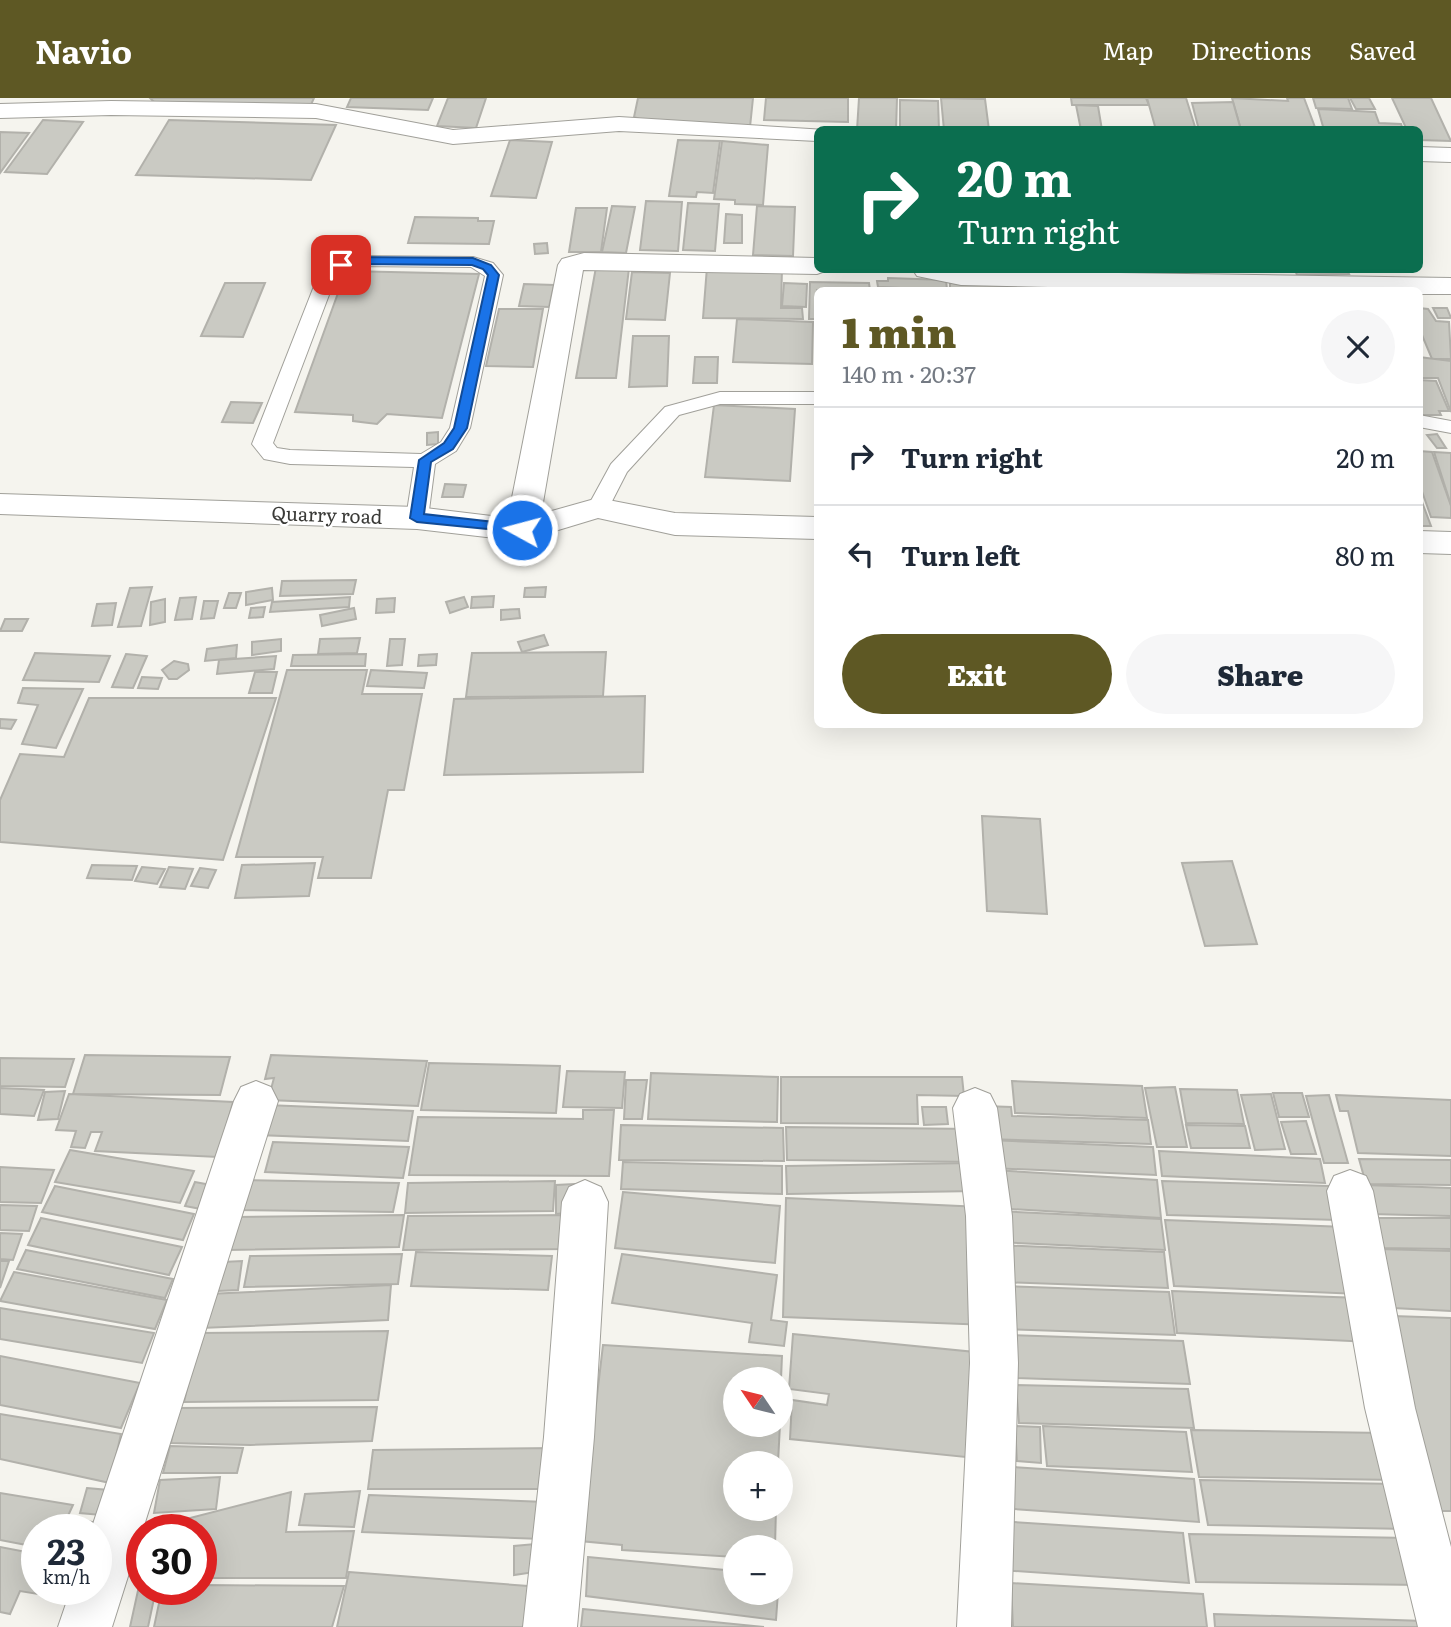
<!DOCTYPE html>
<html lang="en">
<head>
<meta charset="utf-8">
<style>
	:root { --surface:#fff; --page:#f6f6f7; --text:#1f2937; --muted:#747a83; --line:#e0e1e3; --accent:#5e5824 }
	body { margin:0; font-family:Literata,serif; background:var(--page); color:var(--text); height:100vh; display:flex; flex-direction:column; font-size:26px; white-space:nowrap }
	* { box-sizing:border-box; margin:0 }
	p { font-size:23px; color:var(--muted) }
	.icon { flex:none; width:38px; height:38px; fill:none; stroke:currentColor; stroke-width:2; stroke-linecap:round; stroke-linejoin:round }
	.map { position:relative; flex:1; overflow:hidden }
	.details { position:absolute; left:814px; top:189px; width:609px; height:441px; display:flex; flex-direction:column; background:var(--surface); border-radius:10px; box-shadow:0 7px 28px #0002 }
	.details>* { flex:none }
	.hud { position:absolute; left:814px; top:28px; width:609px; height:147px; border-radius:10px; box-shadow:0 7px 28px #0002; background:#0b6e4f; color:#fff; overflow:hidden }
	.needle { width:46px; rotate:305deg }
	.buttons { position:absolute; left:723px; top:1269px; display:grid; gap:14px }
	.buttons a { display:grid; place-items:center; width:70px; height:70px; border-radius:50%; background:var(--surface); box-shadow:0 7px 28px #0002; font-size:35px }
	.speed { position:absolute; left:21px; top:1416px; display:flex; gap:14px; font-size:35px; font-weight:700; text-align:center }
	.speed>* { display:grid; place-content:center; width:91px; height:91px; border-radius:50%; background:var(--surface); box-shadow:0 7px 28px #0002; line-height:1 }
	.speed small { font-size:18px; font-weight:400 }
	.speed .limit { border:10px solid #d22; background:#fff; color:#111 }
	.pin { position:absolute; display:grid; place-items:center; width:60px; height:60px; color:#fff; margin:-30px; border-radius:14px; box-shadow:0 4px 10px #0006 }
	.me { position:absolute; width:77px; margin:-38px; rotate:277deg; stroke-linejoin:round; filter:drop-shadow(0 0 5px #0008) }
	.turn { display:flex; align-items:center; gap:24px; height:147px; padding:0 28px; font-size:32px }
	.turn .icon { width:91px; height:91px; stroke-width:2.5 }
	.turn b { display:block; font-size:49px; line-height:60px }
	.round { display:grid; place-items:center; flex:none; width:74px; height:74px; border-radius:37px; background:var(--page) }
	.overview { display:flex; align-items:center; justify-content:space-between; height:119px; padding:0 28px }
	h1 { font-size:42px; font-weight:800; line-height:52px; color:var(--accent) }
	.cta { display:flex; gap:14px; margin-top:auto; padding:14px 28px }
	.cta a { flex:1; height:80px; border-radius:42px; background:var(--accent); color:#fff; font-size:28px; font-weight:800; line-height:80px; text-align:center }
	.cta a+a { background:var(--page); color:var(--text) }
	ul { padding:0; list-style:none }
	li { display:flex; align-items:center; gap:21px; height:98px; padding:0 28px; border-top:2px solid var(--line) }
	li div { flex:1 }
	li b { display:block; font-size:26px }
	li em { font-style:normal }
	header { display:flex; align-items:center; gap:42px; box-sizing:border-box; height:98px; padding:0 35px; background:var(--accent); color:#fff }
	header strong { font-size:33px }
	nav { display:flex; gap:38px; margin-inline-start:auto; font-size:24px }
	.map>svg:first-child { display:block }
</style>
</head>
<body>
<header>
<strong>Navio</strong>
<nav><a>Map</a><a>Directions</a><a>Saved</a></nav>
</header>
<div class="map">
<svg width="1451" height="1529" viewBox="0 0 1451 1529">
	<rect width="100%" height="100%" fill="#f5f4ee"/>
	<g fill="#cacac3" stroke="#b2b1ab" stroke-width="2">
		<polygon points="150,0 314,0 309,11 154,4"/>
		<polygon points="351,0 433,0 428,12 347,9"/>
		<polygon points="448,0 486,0 476,30 437,28"/>
		<polygon points="638,0 753,0 750,29 654,26 634,19"/>
		<polygon points="766,0 848,0 848,24 764,22"/>
		<polygon points="859,0 897,0 896,32 857,32"/>
		<polygon points="941,0 985,1 989,32 944,32"/>
		<polygon points="1071,0 1146,0 1149,7 1072,7"/>
		<polygon points="1147,0 1186,0 1196,32 1156,32"/>
		<polygon points="1232,0 1288,3 1287,0 1304,0 1316,32 1241,32"/>
		<polygon points="1313,0 1348,0 1352,11 1316,10"/>
		<polygon points="1350,0 1369,0 1375,11 1356,11"/>
		<polygon points="1392,0 1431,0 1451,43 1419,42 1419,32 1407,32"/>
		<polygon points="900,2 938,3 939,32 900,32"/>
		<polygon points="1233,4 1241,32 1199,32 1192,5"/>
		<polygon points="1076,7 1098,8 1102,32 1081,32"/>
		<polygon points="1318,11 1375,14 1379,25 1401,26 1403,32 1324,32"/>
		<polygon points="43,22 83,24 47,76 5,74"/>
		<polygon points="169,22 336,27 311,82 136,77"/>
		<polygon points="0,34 29,35 0,75"/>
		<polygon points="510,42 552,44 536,100 491,98"/>
		<polygon points="678,42 720,43 713,95 697,94 696,99 669,98"/>
		<polygon points="722,43 768,47 763,107 735,106 735,102 714,101"/>
		<polygon points="646,103 682,104 678,153 640,152"/>
		<polygon points="688,105 719,106 715,153 683,152"/>
		<polygon points="612,108 635,109 626,155 602,154"/>
		<polygon points="757,108 795,109 793,158 753,157"/>
		<polygon points="576,110 607,110 601,154 569,154"/>
		<polygon points="726,116 742,117 742,145 724,145"/>
		<polygon points="415,119 478,120 478,123 494,123 489,146 408,145"/>
		<polygon points="547,145 548,155 535,156 534,146"/>
		<polygon points="596,169 629,170 616,280 576,280"/>
		<polygon points="707,169 782,170 781,210 802,210 803,221 703,220"/>
		<polygon points="1295,172 1347,172 1349,176 1297,177"/>
		<polygon points="346,173 479,176 442,320 387,316 377,326 353,323 353,317 295,314"/>
		<polygon points="632,174 670,175 665,222 626,221"/>
		<polygon points="888,180 946,182 947,192 878,189 877,183 888,183"/>
		<polygon points="1025,181 1026,192 950,192 950,182"/>
		<polygon points="810,184 869,185 870,192 817,192 817,234 816,234 816,221 809,221"/>
		<polygon points="225,185 265,185 243,239 201,238"/>
		<polygon points="784,185 807,186 806,209 782,208"/>
		<polygon points="524,186 554,187 549,209 519,208"/>
		<polygon points="1419,210 1428,211 1436,223 1449,224 1451,261 1432,261 1419,230"/>
		<polygon points="1433,210 1447,210 1451,220 1438,220"/>
		<polygon points="499,211 543,211 533,269 486,268"/>
		<polygon points="737,221 813,224 812,266 733,264"/>
		<polygon points="633,238 669,238 667,288 629,289"/>
		<polygon points="695,259 718,259 717,285 693,285"/>
		<polygon points="1419,259 1451,263 1451,314 1438,280 1421,280"/>
		<polygon points="1419,282 1436,283 1449,313 1439,313 1441,317 1422,317 1419,312"/>
		<polygon points="231,304 262,305 253,325 222,324"/>
		<polygon points="714,307 795,311 790,383 705,379"/>
		<polygon points="438,334 438,346 427,347 427,335"/>
		<polygon points="1437,336 1446,350 1437,350 1427,337"/>
		<polygon points="1419,353 1432,354 1451,408 1451,420 1431,419 1419,385"/>
		<polygon points="1434,354 1451,355 1451,407"/>
		<polygon points="445,386 466,387 463,399 442,399"/>
		<polygon points="1419,396 1431,428 1419,428"/>
		<polygon points="356,482 353,496 280,498 282,483"/>
		<polygon points="152,489 141,528 118,529 130,490"/>
		<polygon points="546,489 545,499 524,499 525,490"/>
		<polygon points="272,490 273,502 246,507 246,494"/>
		<polygon points="229,495 241,495 236,510 224,510"/>
		<polygon points="494,498 493,509 471,510 472,499"/>
		<polygon points="196,499 192,521 175,522 180,500"/>
		<polygon points="350,499 349,509 270,514 272,504"/>
		<polygon points="464,499 468,509 450,515 446,504"/>
		<polygon points="395,500 394,514 376,515 377,501"/>
		<polygon points="165,501 165,524 150,527 151,504"/>
		<polygon points="204,503 218,503 214,520 201,521"/>
		<polygon points="116,505 112,527 92,528 97,506"/>
		<polygon points="265,509 263,519 249,520 251,510"/>
		<polygon points="354,510 356,521 322,528 320,517"/>
		<polygon points="519,511 520,520 501,522 501,512"/>
		<polygon points="5,521 28,521 22,533 0,533"/>
		<polygon points="544,537 548,547 522,554 518,544"/>
		<polygon points="360,540 357,555 318,556 320,541"/>
		<polygon points="281,541 281,553 252,557 252,544"/>
		<polygon points="390,541 405,541 402,567 387,568"/>
		<polygon points="237,547 236,560 205,563 207,551"/>
		<polygon points="606,554 603,598 466,599 472,555"/>
		<polygon points="35,555 110,558 99,584 23,582"/>
		<polygon points="126,556 147,558 133,590 112,589"/>
		<polygon points="366,556 365,568 291,568 293,557"/>
		<polygon points="437,556 436,567 418,568 419,557"/>
		<polygon points="276,558 274,571 217,576 219,562"/>
		<polygon points="174,563 188,566 189,572 177,581 169,581 162,572"/>
		<polygon points="287,572 367,572 362,596 422,596 404,692 388,692 371,780 318,780 323,759 236,759"/>
		<polygon points="371,572 427,575 424,590 367,588"/>
		<polygon points="255,574 277,574 272,595 249,595"/>
		<polygon points="142,579 162,580 158,591 138,590"/>
		<polygon points="23,590 83,591 56,650 22,646 38,607 18,605"/>
		<polygon points="645,598 643,674 444,677 454,601"/>
		<polygon points="89,600 276,600 223,762 0,744 0,702 20,656 64,659"/>
		<polygon points="0,621 16,622 11,631 0,630"/>
		<polygon points="982,718 1040,721 1047,816 987,813"/>
		<polygon points="1232,763 1257,846 1205,848 1182,765"/>
		<polygon points="315,765 309,798 235,800 242,767"/>
		<polygon points="92,767 137,768 132,782 87,780"/>
		<polygon points="142,769 165,771 157,786 135,783"/>
		<polygon points="169,769 193,771 185,791 160,789"/>
		<polygon points="200,770 216,772 208,790 191,788"/>
		<polygon points="85,957 230,959 220,997 73,996"/>
		<polygon points="271,957 427,963 418,1008 268,1002 274,980 265,981"/>
		<polygon points="0,960 74,961 65,989 0,988"/>
		<polygon points="429,965 560,968 556,1015 421,1012"/>
		<polygon points="567,973 625,974 622,1010 563,1009"/>
		<polygon points="651,975 778,979 777,1024 648,1021"/>
		<polygon points="781,979 962,979 964,998 917,997 918,1026 781,1025"/>
		<polygon points="626,982 647,982 642,1021 624,1021"/>
		<polygon points="1012,983 1142,988 1147,1020 1015,1015"/>
		<polygon points="1175,989 1187,1049 1157,1049 1145,990"/>
		<polygon points="0,990 44,992 34,1018 0,1016"/>
		<polygon points="1180,991 1237,992 1244,1026 1186,1025"/>
		<polygon points="65,993 58,1021 38,1022 45,994"/>
		<polygon points="1273,995 1302,995 1309,1019 1279,1019"/>
		<polygon points="69,996 233,1004 218,1059 95,1053 102,1034 91,1034 85,1050 71,1049 76,1033 56,1032"/>
		<polygon points="1271,996 1285,1051 1255,1052 1241,997"/>
		<polygon points="1329,997 1348,1065 1324,1065 1306,998"/>
		<polygon points="1336,997 1451,1002 1451,1058 1358,1055 1348,1013 1340,1013"/>
		<polygon points="266,1007 413,1013 408,1043 258,1037"/>
		<polygon points="984,1008 1011,1009 1012,1018 1148,1022 1151,1046 986,1041"/>
		<polygon points="922,1009 946,1009 948,1026 924,1027"/>
		<polygon points="583,1012 614,1012 609,1078 409,1077 418,1019 583,1021"/>
		<polygon points="1306,1023 1316,1056 1291,1056 1281,1024"/>
		<polygon points="621,1027 783,1030 784,1063 619,1062"/>
		<polygon points="1186,1027 1245,1028 1250,1050 1191,1050"/>
		<polygon points="786,1029 975,1031 978,1064 787,1062"/>
		<polygon points="989,1042 1153,1049 1156,1077 990,1070"/>
		<polygon points="273,1044 409,1049 403,1080 265,1074"/>
		<polygon points="70,1052 194,1073 180,1105 55,1084"/>
		<polygon points="1159,1053 1320,1061 1325,1085 1162,1078"/>
		<polygon points="1359,1061 1451,1062 1451,1087 1366,1086"/>
		<polygon points="623,1064 782,1068 782,1096 621,1091"/>
		<polygon points="973,1065 977,1093 787,1096 786,1068"/>
		<polygon points="0,1069 54,1072 41,1105 0,1104"/>
		<polygon points="992,1072 1157,1082 1161,1120 994,1110"/>
		<polygon points="242,1082 399,1085 393,1114 235,1112"/>
		<polygon points="555,1083 553,1113 405,1115 408,1085"/>
		<polygon points="1162,1083 1329,1088 1337,1122 1167,1117"/>
		<polygon points="195,1084 211,1087 201,1111 185,1108"/>
		<polygon points="574,1086 574,1114 556,1116 556,1087"/>
		<polygon points="1364,1087 1451,1090 1451,1118 1370,1116"/>
		<polygon points="55,1088 194,1116 183,1142 42,1114"/>
		<polygon points="623,1094 780,1108 775,1165 615,1150"/>
		<polygon points="786,1100 981,1109 988,1227 783,1219"/>
		<polygon points="0,1107 37,1108 29,1133 0,1132"/>
		<polygon points="996,1113 1161,1121 1165,1152 997,1144"/>
		<polygon points="404,1117 399,1149 229,1152 235,1119"/>
		<polygon points="573,1117 571,1151 403,1152 408,1118"/>
		<polygon points="41,1120 182,1149 169,1177 28,1147"/>
		<polygon points="1372,1120 1451,1120 1451,1151 1379,1150"/>
		<polygon points="1165,1122 1345,1129 1359,1196 1174,1188"/>
		<polygon points="0,1135 22,1136 13,1162 0,1161"/>
		<polygon points="997,1147 1164,1154 1168,1190 1000,1184"/>
		<polygon points="1378,1151 1451,1153 1451,1213 1393,1210"/>
		<polygon points="26,1152 173,1181 165,1200 17,1171"/>
		<polygon points="416,1154 552,1158 548,1192 411,1188"/>
		<polygon points="402,1156 398,1186 244,1189 250,1158"/>
		<polygon points="622,1156 777,1177 771,1222 787,1224 784,1248 749,1244 752,1225 612,1205"/>
		<polygon points="0,1163 9,1163 0,1190"/>
		<polygon points="242,1163 238,1192 218,1193 223,1164"/>
		<polygon points="14,1174 167,1202 155,1231 0,1203"/>
		<polygon points="391,1187 388,1222 201,1230 208,1196"/>
		<polygon points="1001,1188 1169,1194 1175,1237 1004,1231"/>
		<polygon points="1172,1193 1361,1200 1371,1244 1177,1235"/>
		<polygon points="0,1210 154,1235 142,1265 0,1241"/>
		<polygon points="1393,1218 1451,1220 1451,1413 1435,1413"/>
		<polygon points="388,1233 378,1302 184,1304 200,1235"/>
		<polygon points="793,1236 985,1255 985,1361 790,1341 792,1302 827,1307 829,1296 789,1291"/>
		<polygon points="1012,1237 1183,1243 1190,1286 1016,1280"/>
		<polygon points="603,1247 782,1258 780,1304 780,1281 735,1281 735,1326 780,1326 778,1365 735,1365 735,1410 776,1410 775,1449 735,1449 735,1459 622,1452 622,1447 580,1443"/>
		<polygon points="0,1258 140,1285 121,1330 0,1307"/>
		<polygon points="1016,1287 1188,1291 1194,1330 1019,1325"/>
		<polygon points="377,1309 372,1343 250,1347 171,1345 178,1310"/>
		<polygon points="0,1316 121,1336 110,1385 0,1361"/>
		<polygon points="1015,1328 1040,1329 1041,1365 1017,1363"/>
		<polygon points="1043,1328 1186,1334 1192,1374 1047,1368"/>
		<polygon points="1191,1332 1385,1335 1396,1382 1199,1379"/>
		<polygon points="170,1348 243,1350 237,1375 163,1375"/>
		<polygon points="556,1350 553,1391 368,1391 373,1352"/>
		<polygon points="998,1368 1194,1381 1199,1424 999,1410"/>
		<polygon points="220,1379 216,1411 154,1415 160,1382"/>
		<polygon points="1200,1382 1395,1386 1406,1431 1208,1427"/>
		<polygon points="87,1390 108,1392 101,1417 80,1415"/>
		<polygon points="360,1393 354,1429 299,1427 305,1396"/>
		<polygon points="291,1394 286,1434 354,1433 346,1480 201,1480 201,1432 184,1432 186,1421"/>
		<polygon points="0,1395 73,1407 67,1420 93,1424 90,1432 37,1432 37,1449 0,1442"/>
		<polygon points="369,1397 545,1404 542,1441 362,1434"/>
		<polygon points="155,1420 176,1420 174,1432 152,1432"/>
		<polygon points="997,1423 1183,1435 1189,1485 1000,1472"/>
		<polygon points="1189,1436 1409,1440 1420,1487 1196,1484"/>
		<polygon points="535,1446 535,1474 514,1477 514,1448"/>
		<polygon points="0,1449 37,1456 37,1491 47,1491 44,1497 20,1493 10,1516 0,1514"/>
		<polygon points="588,1459 735,1473 735,1494 778,1494 776,1522 586,1498"/>
		<polygon points="349,1474 541,1489 535,1529 337,1529"/>
		<polygon points="1011,1485 1203,1496 1207,1529 1013,1529"/>
		<polygon points="201,1487 344,1488 332,1529 154,1529 162,1491 201,1491"/>
		<polygon points="139,1488 142,1491 156,1491 148,1529 130,1529"/>
		<polygon points="583,1511 764,1529 581,1529"/>
		<polygon points="1214,1516 1424,1523 1425,1529 1215,1529"/>
	</g>
	<g fill="none" stroke-linecap="round" stroke-linejoin="round">
		<g stroke="#a1a09a" stroke-width="2">
			<g id="lane">
				<path d="M 354,158 L 473,159 L 493,165 L 503,177 L 470,330 L 456,353 L 435,366 L 428,420 L 425,425 L 409,425 L 406,420 L 414,369 L 290,366 L 264,361 L 252,346 L 318,178 L 335,163 ZM 355,168 L 471,169 L 485,178 L 450,330 L 441,344 L 421,356 L 290,352 L 277,350 L 273,345 L 335,181 Z"/>
				<polygon points="720,294 817,294 817,306 720,306 679,317 627,374 606,415 590,415 587,410 611,366 665,309"/>
				<polygon points="1419,317 1451,323 1451,335 1419,329"/>
			</g>
		</g>
		<g stroke="#a1a09a" stroke-width="2">
			<g id="street">
				<polygon points="111,3 316,6 453,32 619,19 826,32 817,32 817,43 619,33 453,46 316,20 111,17 0,20 0,6"/>
				<polygon points="1419,49 1451,50 1451,64 1419,63"/>
				<polygon points="584,155 817,160 817,172 828,172 817,176 583,172 541,416 598,400 675,415 817,419 817,441 675,437 598,420 522,443 417,431 0,416 0,396 417,409 508,420 558,167 562,161"/>
				<polygon points="913,172 1451,180 1451,196 1419,196 1419,192 1178,192 961,187 917,178"/>
				<polygon points="1419,433 1451,434 1451,456 1419,455"/>
				<polygon points="256,983 271,989 278,1003 112,1529 58,1529 71,1491 96,1491 96,1432 91,1432 234,1003 241,989"/>
				<polygon points="975,990 990,996 997,1010 1012,1118 1018,1265 1011,1529 957,1529 970,1265 966,1118 953,1010 960,996"/>
				<polygon points="1350,1072 1366,1078 1373,1093 1415,1310 1451,1449 1451,1529 1418,1529 1365,1310 1327,1093 1334,1078"/>
				<polygon points="585,1082 601,1089 608,1104 594,1339 577,1529 523,1529 544,1339 562,1104 569,1089"/>
			</g>
		</g>
		<use href="#lane" fill="#fff" fill-rule="evenodd"/>
		<use href="#street" fill="#fff" fill-rule="evenodd"/>
	</g>
	<polygon fill="#1a73e8" stroke="#114b97" stroke-width="2" points="354,159 473,160 491,167 499,177 467,330 453,351 431,364 424,416 522,427 529,432 527,435 417,424 410,420 419,362 444,345 454,330 488,177 483,171 472,167 355,166 341,170 335,167"/>
	<g text-anchor="middle" stroke-width="5" stroke-linejoin="round" paint-order="stroke">
		<g font-size="19" fill="#3a3a37" stroke="#fff">
			<text transform="translate(327 417) rotate(2)" y="7">Quarry road</text>
		</g>
	</g>
</svg>
<div class="buttons">
<a><svg class="needle" viewBox="-14 -14 28 28"><path d="M0-13l5 13h-10z" fill="#e53935"/><path d="M0 13l5-13h-10z" fill="#747a83"/></svg></a>
<a>+</a>
<a>−</a>
</div>
<div class="speed"><div>23<small>km/h</small></div><div class="limit">30</div></div>
<div class="pin" style="left:341px;top:167px;background:#d93025"><svg class="icon" aria-label="arrive" viewBox="0 0 24 24"><path d="M6 21V4h12l-3 4 3 4H6"/></svg></div>
<svg class="me" style="left:522px;top:432px" viewBox="-20 -20 40 40"><circle r="17" fill="#1a73e8" stroke="#fff" stroke-width="3"/><path d="M0-11L8 9 0 5-8 9z" fill="#fff"/></svg>
<div class="hud">
<div class="turn"><svg class="icon" aria-label="right" viewBox="0 0 24 24"><path d="M7 20v-9h11M14 6l5 5-5 5"/></svg><div><b>20 m</b>Turn right</div></div>
</div>
<section class="details">
<div class="overview"><div><h1>1 min</h1><p>140 m · 20:37</p></div><a class="round"><svg class="icon" aria-label="close" viewBox="0 0 24 24"><path d="M6 6l12 12M18 6L6 18"/></svg></a></div>
<ul>
<li><svg class="icon" aria-label="right" viewBox="0 0 24 24"><path d="M7 20v-9h11M14 6l5 5-5 5"/></svg><div><b>Turn right</b></div><em>20 m</em></li>
<li><svg class="icon" aria-label="left" viewBox="0 0 24 24"><path d="M17 20v-9H6M10 6l-5 5 5 5"/></svg><div><b>Turn left</b></div><em>80 m</em></li>
</ul>
<div class="cta"><a>Exit</a><a>Share</a></div>
</section>
</div>
</body>
</html>
